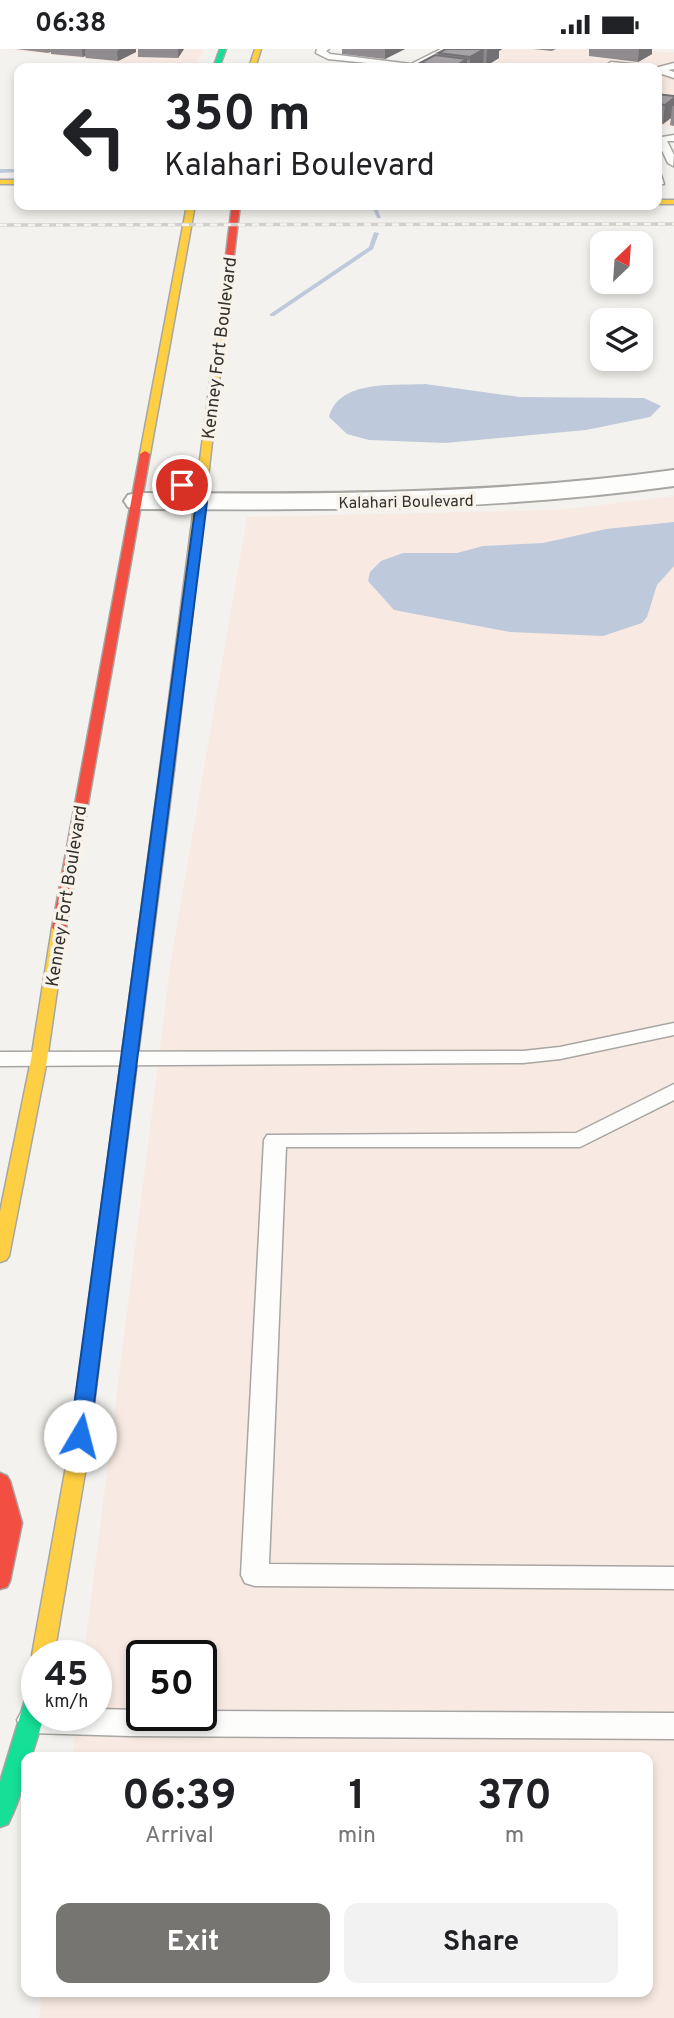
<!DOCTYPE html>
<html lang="en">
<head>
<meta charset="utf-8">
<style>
	:root { --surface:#fff; --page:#f2f2f2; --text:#202124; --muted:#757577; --accent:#777571 }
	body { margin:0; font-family:Overpass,sans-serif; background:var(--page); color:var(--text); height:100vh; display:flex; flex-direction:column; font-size:26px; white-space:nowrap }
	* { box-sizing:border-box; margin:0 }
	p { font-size:23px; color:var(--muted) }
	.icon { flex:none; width:38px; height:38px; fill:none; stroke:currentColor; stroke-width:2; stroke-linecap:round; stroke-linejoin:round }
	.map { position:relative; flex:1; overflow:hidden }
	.side { position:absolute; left:21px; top:1703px; width:632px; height:245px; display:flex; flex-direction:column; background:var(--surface); border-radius:14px; box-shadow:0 4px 10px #0003 }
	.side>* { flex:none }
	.top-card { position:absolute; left:14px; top:14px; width:648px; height:147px; border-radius:14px; box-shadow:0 4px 10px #0003; background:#fff; color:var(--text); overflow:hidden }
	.needle { width:46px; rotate:25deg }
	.buttons { position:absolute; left:590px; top:182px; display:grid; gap:14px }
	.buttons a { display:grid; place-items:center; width:63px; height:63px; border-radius:14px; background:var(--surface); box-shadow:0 4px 10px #0003; font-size:35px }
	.speed { position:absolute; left:21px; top:1591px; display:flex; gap:14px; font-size:35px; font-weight:700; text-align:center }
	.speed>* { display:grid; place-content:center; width:91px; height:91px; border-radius:50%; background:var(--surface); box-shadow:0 4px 10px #0003; line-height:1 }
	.speed small { font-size:18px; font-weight:400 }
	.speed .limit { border:4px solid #111; border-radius:10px; background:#fff; color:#111 }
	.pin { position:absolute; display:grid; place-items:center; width:60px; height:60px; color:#fff; margin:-30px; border:4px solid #fff; border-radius:50%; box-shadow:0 2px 7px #0007 }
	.me { position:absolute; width:77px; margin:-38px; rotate:8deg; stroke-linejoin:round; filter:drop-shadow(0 0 5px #0008) }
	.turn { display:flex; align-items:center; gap:24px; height:147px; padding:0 35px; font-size:32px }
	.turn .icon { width:91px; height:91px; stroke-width:2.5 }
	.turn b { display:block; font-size:49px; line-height:60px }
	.eta { display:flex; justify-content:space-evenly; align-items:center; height:119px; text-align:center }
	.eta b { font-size:42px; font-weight:700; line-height:49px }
	.action { display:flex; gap:14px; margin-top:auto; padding:14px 35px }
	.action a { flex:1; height:80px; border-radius:14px; background:var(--accent); color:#fff; font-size:28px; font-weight:700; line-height:80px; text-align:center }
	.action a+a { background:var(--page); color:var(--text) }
	.status { display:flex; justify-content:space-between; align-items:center; height:49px; padding:0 35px; background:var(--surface); direction:ltr }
	.status svg { height:19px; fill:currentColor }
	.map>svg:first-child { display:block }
</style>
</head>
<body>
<div class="status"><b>06:38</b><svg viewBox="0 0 49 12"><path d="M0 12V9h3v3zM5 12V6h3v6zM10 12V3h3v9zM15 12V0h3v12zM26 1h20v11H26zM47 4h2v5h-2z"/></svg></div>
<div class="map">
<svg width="674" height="1969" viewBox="0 0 674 1969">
	<rect width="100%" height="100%" fill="#f4f2ee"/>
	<g fill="#f8eae2" fill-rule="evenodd">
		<polygon points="1,0 203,0 195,19 166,19"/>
		<polygon points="470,0 635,0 674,4 674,78 656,76 656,19 436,19"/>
		<path d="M 674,447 L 674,1969 L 39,1969 L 42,1942 L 648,1942 L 648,1708 L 72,1708 L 77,1666 L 96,1666 L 96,1606 L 84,1606 L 171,911 L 247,468 L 558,461 ZM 142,1606 L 201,1606 L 201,1666 L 142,1666 Z"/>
	</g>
	<g fill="#bec9db">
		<path d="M 425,335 L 520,348 L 644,349 L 661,357 L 650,368 L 586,381 L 445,394 L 369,391 L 347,385 L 329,368 C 339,330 394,337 425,335 Z"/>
		<polygon points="674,473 674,517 657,536 647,568 642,574 603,587 510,583 394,561 368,532 370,523 381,512 403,504 457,504 483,497 543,494 606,480"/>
	</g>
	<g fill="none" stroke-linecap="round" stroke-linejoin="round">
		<g fill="#bec9db" fill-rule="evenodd">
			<polygon points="0,120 19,120 19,123 0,124"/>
			<polygon points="372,157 376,157 381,169 377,169"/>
			<polygon points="374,183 379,184 373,200 274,267 270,267 270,265 369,198"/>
		</g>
		<g stroke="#a8a6a2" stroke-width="3">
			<g id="lane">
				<polygon points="317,0 329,0 326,2 330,5 411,15 441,0 452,0 416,19 328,10 316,4"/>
				<polygon points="611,13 642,16 646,19 602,19"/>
				<polygon points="674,14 674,20 668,21 674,23 674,29 656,23 655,19"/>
				<polygon points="674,86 674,92 667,92 674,106 673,117 668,114 656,89"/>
				<polygon points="656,123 661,126 664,135 656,135"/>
				<polygon points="674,974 674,986 560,1010 523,1014 0,1017 0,1003 523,1002 560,998"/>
				<polygon points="674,1035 674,1051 580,1098 286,1098 269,1515 674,1518 674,1540 255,1537 245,1534 241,1526 264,1091 267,1086 576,1084"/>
				<polygon points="32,1658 37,1659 37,1666 96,1666 96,1660 142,1661 142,1666 201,1666 201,1662 674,1664 674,1690 130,1687 32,1684 22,1680 17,1671 22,1662"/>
			</g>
		</g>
		<g stroke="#a8a6a2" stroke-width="4">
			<path id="street" d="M 674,421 L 674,437 C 495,462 317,461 137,460 L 128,458 L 124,452 L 128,446 L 137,444 C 317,445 495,446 674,421 Z"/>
		</g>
		<g stroke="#a8a6a2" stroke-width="3">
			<g id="fast">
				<polygon points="220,0 226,0 219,19 213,19"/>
				<polygon points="167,717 174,721 102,1290 100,1295 86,1295 84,1290 160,721"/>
				<path d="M 37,1636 L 37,1666 L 44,1666 L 43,1671 L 31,1708 L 26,1708 C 26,1730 18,1755 8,1775 L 0,1778 L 0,1733 L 29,1638 Z"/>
			</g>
		</g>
		<g stroke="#a8a6a2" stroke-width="3">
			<g id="slow">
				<polygon points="255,0 261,0 255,19 249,19"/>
				<rect x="0" y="131" width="19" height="4"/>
				<rect x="656" y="151" width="18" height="4"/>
				<polygon points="187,156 195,156 150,405 145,408 140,405"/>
				<polygon points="223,261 227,264 174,721 167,725 160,721 219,264"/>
				<polygon points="59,875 66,879 47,1011 9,1207 6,1211 0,1213 0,1163 31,1011 52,879"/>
				<polygon points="93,1283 100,1285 102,1290 87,1412 54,1606 37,1606 37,1613 32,1606 67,1412 84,1290 86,1285"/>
			</g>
		</g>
		<g stroke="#a8a6a2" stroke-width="3">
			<g id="jam">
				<polygon points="232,156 240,156 227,264 223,267 219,264"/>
				<polygon points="145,402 150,405 66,879 59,883 52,879 140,405"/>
				<polygon points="0,1424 7,1427 10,1432 22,1474 10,1532 7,1538 0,1540"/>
			</g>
		</g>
		<use href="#lane" fill="#fdfdfc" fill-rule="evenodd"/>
		<use href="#street" fill="#fdfdfc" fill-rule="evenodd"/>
		<use href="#fast" fill="#16e098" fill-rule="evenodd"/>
		<use href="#slow" fill="#ffcf43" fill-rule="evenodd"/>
		<use href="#jam" fill="#f24e42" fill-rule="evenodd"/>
		<g stroke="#d0d0cf" stroke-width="3.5">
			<polyline id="rail" points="0,176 674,175"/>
		</g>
		<use href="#rail" stroke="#f8f3ea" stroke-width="2.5" stroke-dasharray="7" stroke-linecap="butt"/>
	</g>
	<g fill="#8f8b8e">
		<polygon points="16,0 136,0 136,3 118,12 86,9 85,7 83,8 51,5 51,3 48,4"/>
		<polygon points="138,0 184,0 178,9 138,8"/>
		<polygon points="342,0 405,0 385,10 342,5"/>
		<polygon points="446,0 502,0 499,2 499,9 486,17 483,17 483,18 481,19 420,19 420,14 438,6 438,4"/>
		<polygon points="533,0 556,0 552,2"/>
		<polygon points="589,0 652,0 652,5 638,13 589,7"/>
		<polygon points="656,45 674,47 674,77 670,76 671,69 663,75 656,74"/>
	</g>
	<g fill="#747174">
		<polygon points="82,0 85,0 85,7 83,8"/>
		<polygon points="120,0 136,0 136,3 118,12 117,2"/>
		<polygon points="178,0 184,0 178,9"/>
		<polygon points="385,0 405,0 385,10"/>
		<polygon points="484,0 483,18 481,19 470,19 470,8"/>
		<polygon points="487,0 502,0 499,2 499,9 486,17"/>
		<polygon points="639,0 652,0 652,5 638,13"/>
		<polygon points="467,10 467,19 453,19 453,18"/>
		<polygon points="674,49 674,57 672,57 671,69 663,75 665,56"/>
	</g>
	<g fill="#a6a2a5" stroke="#747174" stroke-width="2">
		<polygon points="446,0 484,0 470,8 438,4"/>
		<polygon points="435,6 467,10 453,18 420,14"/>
		<polygon points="656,45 674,47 674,49 665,56 656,55"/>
	</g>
	<polygon fill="#1a73e8" stroke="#114b97" stroke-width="2" points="178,434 207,434 207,453 90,1387 87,1392 80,1394 73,1392 70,1387 196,453 197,439 178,438"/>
	<g text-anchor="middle" stroke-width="7" stroke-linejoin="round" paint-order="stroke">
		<g font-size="16" fill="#33312d" stroke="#f8f3ea">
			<text transform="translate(406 452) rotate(-1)" y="6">Kalahari Boulevard</text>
		</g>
		<g font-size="18" fill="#33312d" stroke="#f8f3ea">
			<text transform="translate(219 299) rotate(-83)" y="6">Kenney Fort Boulevard</text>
			<text transform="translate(66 847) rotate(-81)" y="6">Kenney Fort Boulevard</text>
		</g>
	</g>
</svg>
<div class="buttons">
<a><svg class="needle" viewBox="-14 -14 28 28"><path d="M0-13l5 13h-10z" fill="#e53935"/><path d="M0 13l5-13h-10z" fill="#757577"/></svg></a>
<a><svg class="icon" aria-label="layers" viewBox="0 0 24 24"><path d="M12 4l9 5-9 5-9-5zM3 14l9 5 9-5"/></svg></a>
</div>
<div class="speed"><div>45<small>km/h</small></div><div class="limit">50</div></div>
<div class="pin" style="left:182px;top:436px;background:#d93025"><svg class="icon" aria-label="arrive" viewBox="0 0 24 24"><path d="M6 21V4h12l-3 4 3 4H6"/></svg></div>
<svg class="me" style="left:80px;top:1387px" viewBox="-20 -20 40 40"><circle r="19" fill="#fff"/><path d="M0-13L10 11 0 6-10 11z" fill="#1a73e8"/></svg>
<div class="top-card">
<div class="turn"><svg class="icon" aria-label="left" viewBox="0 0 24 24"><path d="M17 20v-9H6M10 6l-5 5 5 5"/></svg><div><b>350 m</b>Kalahari Boulevard</div></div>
</div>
<section class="side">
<div class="eta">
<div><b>06:39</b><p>Arrival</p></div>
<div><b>1</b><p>min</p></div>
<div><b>370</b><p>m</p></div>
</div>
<div class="action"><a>Exit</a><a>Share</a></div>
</section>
</div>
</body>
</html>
